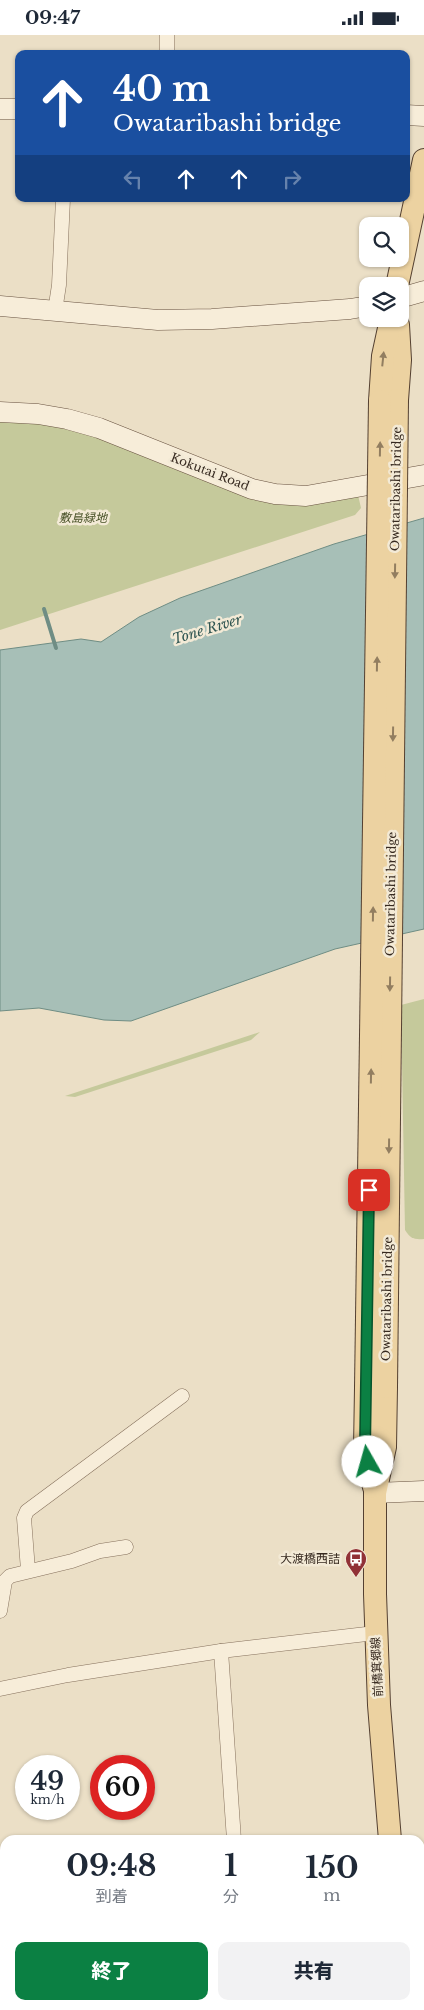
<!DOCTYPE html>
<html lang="ja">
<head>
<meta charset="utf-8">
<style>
	:root { --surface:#fff; --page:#f2f2f3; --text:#1f2937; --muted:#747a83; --accent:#0b8043 }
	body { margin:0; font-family:"Libre Baskerville","Noto Sans JP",serif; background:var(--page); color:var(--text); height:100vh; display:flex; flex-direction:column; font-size:19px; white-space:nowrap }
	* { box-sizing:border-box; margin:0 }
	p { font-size:16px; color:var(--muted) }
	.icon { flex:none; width:28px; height:28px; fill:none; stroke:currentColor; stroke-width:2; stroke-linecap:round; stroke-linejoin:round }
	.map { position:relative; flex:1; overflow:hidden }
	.panel { position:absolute; left:0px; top:1800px; width:425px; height:175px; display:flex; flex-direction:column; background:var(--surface); border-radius:15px 15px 0 0; box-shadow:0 1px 4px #0004 }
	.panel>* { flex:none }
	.guide { position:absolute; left:15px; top:15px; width:395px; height:152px; border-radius:10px; box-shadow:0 1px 4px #0004; background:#1a4fa0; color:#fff; overflow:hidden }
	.tools { position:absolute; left:359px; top:182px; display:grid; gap:10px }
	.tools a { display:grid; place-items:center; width:50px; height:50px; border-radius:10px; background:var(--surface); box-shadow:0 1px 4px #0004; font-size:25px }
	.speed { position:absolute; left:15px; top:1720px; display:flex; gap:10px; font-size:25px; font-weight:700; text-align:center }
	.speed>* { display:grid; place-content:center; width:65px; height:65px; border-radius:50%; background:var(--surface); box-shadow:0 1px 4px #0004; line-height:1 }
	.speed small { font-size:12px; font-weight:400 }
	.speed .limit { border:8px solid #d22; background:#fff; color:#111 }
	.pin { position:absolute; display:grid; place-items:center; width:42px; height:42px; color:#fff; margin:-21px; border-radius:10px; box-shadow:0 2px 8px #0006 }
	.me { position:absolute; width:55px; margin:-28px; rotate:353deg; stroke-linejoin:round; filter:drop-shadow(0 0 4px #0008) }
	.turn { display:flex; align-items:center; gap:18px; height:105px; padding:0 15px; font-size:22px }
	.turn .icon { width:65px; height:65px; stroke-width:2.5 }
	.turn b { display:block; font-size:35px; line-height:42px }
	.lanes { display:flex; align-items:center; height:48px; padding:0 15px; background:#0003; justify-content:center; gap:25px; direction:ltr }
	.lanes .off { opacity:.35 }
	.eta { display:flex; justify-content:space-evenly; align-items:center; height:85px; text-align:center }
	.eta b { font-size:30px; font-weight:800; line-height:35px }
	.action { display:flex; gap:10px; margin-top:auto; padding:10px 15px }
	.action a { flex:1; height:58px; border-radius:10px; background:var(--accent); color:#fff; font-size:20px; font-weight:800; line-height:58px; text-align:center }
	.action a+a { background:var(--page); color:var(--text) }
	.status { display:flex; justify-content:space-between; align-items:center; height:35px; padding:0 25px; background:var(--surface); direction:ltr }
	.status svg { height:14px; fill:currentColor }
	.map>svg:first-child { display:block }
</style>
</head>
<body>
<div class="status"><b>09:47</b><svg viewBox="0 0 49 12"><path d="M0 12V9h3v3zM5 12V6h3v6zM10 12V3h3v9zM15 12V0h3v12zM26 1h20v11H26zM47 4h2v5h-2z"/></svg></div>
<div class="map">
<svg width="424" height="1975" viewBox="0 0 424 1975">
	<rect width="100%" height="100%" fill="#ebdfc6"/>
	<g fill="#c5c99b">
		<polygon points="0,384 64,391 247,457 358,460 361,473 355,480 0,595"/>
		<path d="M 424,964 L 424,1204 C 414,1205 410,1203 405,1195 L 401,970 Z"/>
		<polygon points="260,997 251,1005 75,1062 65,1061"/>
	</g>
	<polygon fill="#a7bfb7" stroke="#6f8d84" points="424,483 424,894 335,914 131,986 104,985 39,973 0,976 0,615 81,604 101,607 139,582 180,563 334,509"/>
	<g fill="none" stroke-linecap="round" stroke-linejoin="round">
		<polyline stroke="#6f8d84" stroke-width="4" points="44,574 56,613"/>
		<g stroke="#86715d" stroke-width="15">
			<g id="street">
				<polyline points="167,0 167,19"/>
				<polyline points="55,276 59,250 63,164"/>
				<polyline points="28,1535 24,1483 27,1476 182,1361"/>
				<polyline points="0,1576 5,1546 10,1541 72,1526 100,1516 126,1512"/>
				<polyline points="221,1616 234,1805"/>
				<polyline points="0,1654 68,1640 221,1616 375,1598"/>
			</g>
		</g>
		<g stroke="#685240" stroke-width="21">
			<g id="secondary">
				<polyline points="0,74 19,74"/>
				<polyline points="406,80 424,81"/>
				<polyline points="400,263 424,256"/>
				<polyline points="0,271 158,285 212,284 350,274 368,271"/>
				<polyline points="0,377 38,379 67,384 99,393 252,454 275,459 306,461 424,440"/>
				<polyline points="375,1458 424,1456"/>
			</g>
		</g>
		<g stroke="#544031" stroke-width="24">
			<g id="primary">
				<polyline points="397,251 424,125"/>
				<polyline points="397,365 400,325 398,290"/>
				<polyline points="380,366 383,321 391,284"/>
				<polyline points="386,1352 385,1412 375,1458 375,1559 379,1670 390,1805"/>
				<polyline points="366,1353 365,1413 374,1452"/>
				<polyline points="405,1970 405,1975"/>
			</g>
		</g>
		<use href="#street" stroke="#f7edd9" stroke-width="14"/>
		<use href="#secondary" stroke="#f7edd9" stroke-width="20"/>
		<use href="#primary" stroke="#ecd2a1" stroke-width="22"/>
		<g stroke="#544031" stroke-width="24" stroke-linecap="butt">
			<g id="primary-bridge">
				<polyline points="386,1352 397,365"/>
				<polyline points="366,1353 380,366"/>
			</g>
		</g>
		<use href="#primary-bridge" stroke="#ecd2a1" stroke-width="22"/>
	</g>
	<defs><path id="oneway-solid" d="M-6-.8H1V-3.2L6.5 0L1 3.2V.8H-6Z" transform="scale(1.25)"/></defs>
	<g fill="#927e60">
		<use href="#oneway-solid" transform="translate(383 324) rotate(-84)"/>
		<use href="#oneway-solid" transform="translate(380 414) rotate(-89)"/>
		<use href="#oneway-solid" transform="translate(395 536) rotate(91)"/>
		<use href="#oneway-solid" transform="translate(377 629) rotate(-89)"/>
		<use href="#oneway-solid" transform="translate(393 699) rotate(91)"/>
		<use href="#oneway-solid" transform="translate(373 879) rotate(-89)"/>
		<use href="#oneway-solid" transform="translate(390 949) rotate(91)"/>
		<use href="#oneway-solid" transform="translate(371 1041) rotate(-89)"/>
		<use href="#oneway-solid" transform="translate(389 1111) rotate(91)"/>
	</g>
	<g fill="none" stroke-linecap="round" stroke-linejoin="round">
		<g stroke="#07532c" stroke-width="12">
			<polyline id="route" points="368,1427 365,1413 369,1155"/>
		</g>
		<use href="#route" stroke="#0b8043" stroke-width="9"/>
	</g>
	<defs>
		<g id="bus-pin" transform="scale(1.125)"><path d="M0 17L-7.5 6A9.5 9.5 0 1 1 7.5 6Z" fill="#913136" stroke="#f3ead6"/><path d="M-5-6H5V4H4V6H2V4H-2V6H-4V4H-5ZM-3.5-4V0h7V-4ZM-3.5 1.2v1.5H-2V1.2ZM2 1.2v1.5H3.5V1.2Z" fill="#fff"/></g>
	</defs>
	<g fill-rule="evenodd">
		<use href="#bus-pin" x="356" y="1524"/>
	</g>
	<g text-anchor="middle" stroke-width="5" stroke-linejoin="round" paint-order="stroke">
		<g font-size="12" fill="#372a20" stroke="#f3ead6">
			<text transform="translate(210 437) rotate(21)" y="4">Kokutai Road</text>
			<text transform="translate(396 454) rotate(-89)" y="4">Owataribashi bridge</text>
			<text transform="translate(391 859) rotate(-89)" y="4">Owataribashi bridge</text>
			<text transform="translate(387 1264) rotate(-89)" y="4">Owataribashi bridge</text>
			<text transform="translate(377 1632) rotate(-93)" y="4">前橋箕郷線</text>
		</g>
		<g font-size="12" font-style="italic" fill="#495228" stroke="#f3ead6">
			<text x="83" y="487">敷島緑地</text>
		</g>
		<g font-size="12" fill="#372a20" stroke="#f3ead6" text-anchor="end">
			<text x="340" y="1528">大渡橋西詰</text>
		</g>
		<g font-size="14" font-style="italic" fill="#305652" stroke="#f3ead6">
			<text transform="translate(207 594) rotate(-17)" y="5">Tone River</text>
		</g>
	</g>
</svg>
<div class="tools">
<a><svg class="icon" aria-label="search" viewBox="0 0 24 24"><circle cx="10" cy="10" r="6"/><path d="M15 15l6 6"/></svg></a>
<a><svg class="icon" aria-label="layers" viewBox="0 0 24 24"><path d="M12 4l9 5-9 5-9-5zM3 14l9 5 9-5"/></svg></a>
</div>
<div class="speed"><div>49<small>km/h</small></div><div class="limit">60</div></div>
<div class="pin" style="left:369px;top:1155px;background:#d93025"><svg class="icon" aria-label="arrive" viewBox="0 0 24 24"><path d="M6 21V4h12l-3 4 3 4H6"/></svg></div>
<svg class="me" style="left:368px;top:1427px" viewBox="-20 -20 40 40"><circle r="19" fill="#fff"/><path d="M0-13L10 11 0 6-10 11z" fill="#0b8043"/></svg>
<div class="guide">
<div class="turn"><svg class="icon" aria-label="ahead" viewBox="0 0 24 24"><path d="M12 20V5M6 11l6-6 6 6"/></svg><div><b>40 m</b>Owataribashi bridge</div></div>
<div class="lanes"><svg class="icon off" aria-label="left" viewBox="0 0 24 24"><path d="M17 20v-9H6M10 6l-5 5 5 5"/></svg><svg class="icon" aria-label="ahead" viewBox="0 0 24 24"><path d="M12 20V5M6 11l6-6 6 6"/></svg><svg class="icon" aria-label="ahead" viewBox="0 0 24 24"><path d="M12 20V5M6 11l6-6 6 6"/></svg><svg class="icon off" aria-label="right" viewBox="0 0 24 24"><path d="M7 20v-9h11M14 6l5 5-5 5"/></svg></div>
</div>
<section class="panel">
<div class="eta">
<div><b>09:48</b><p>到着</p></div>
<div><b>1</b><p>分</p></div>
<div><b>150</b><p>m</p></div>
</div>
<div class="action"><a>終了</a><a>共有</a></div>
</section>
</div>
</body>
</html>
